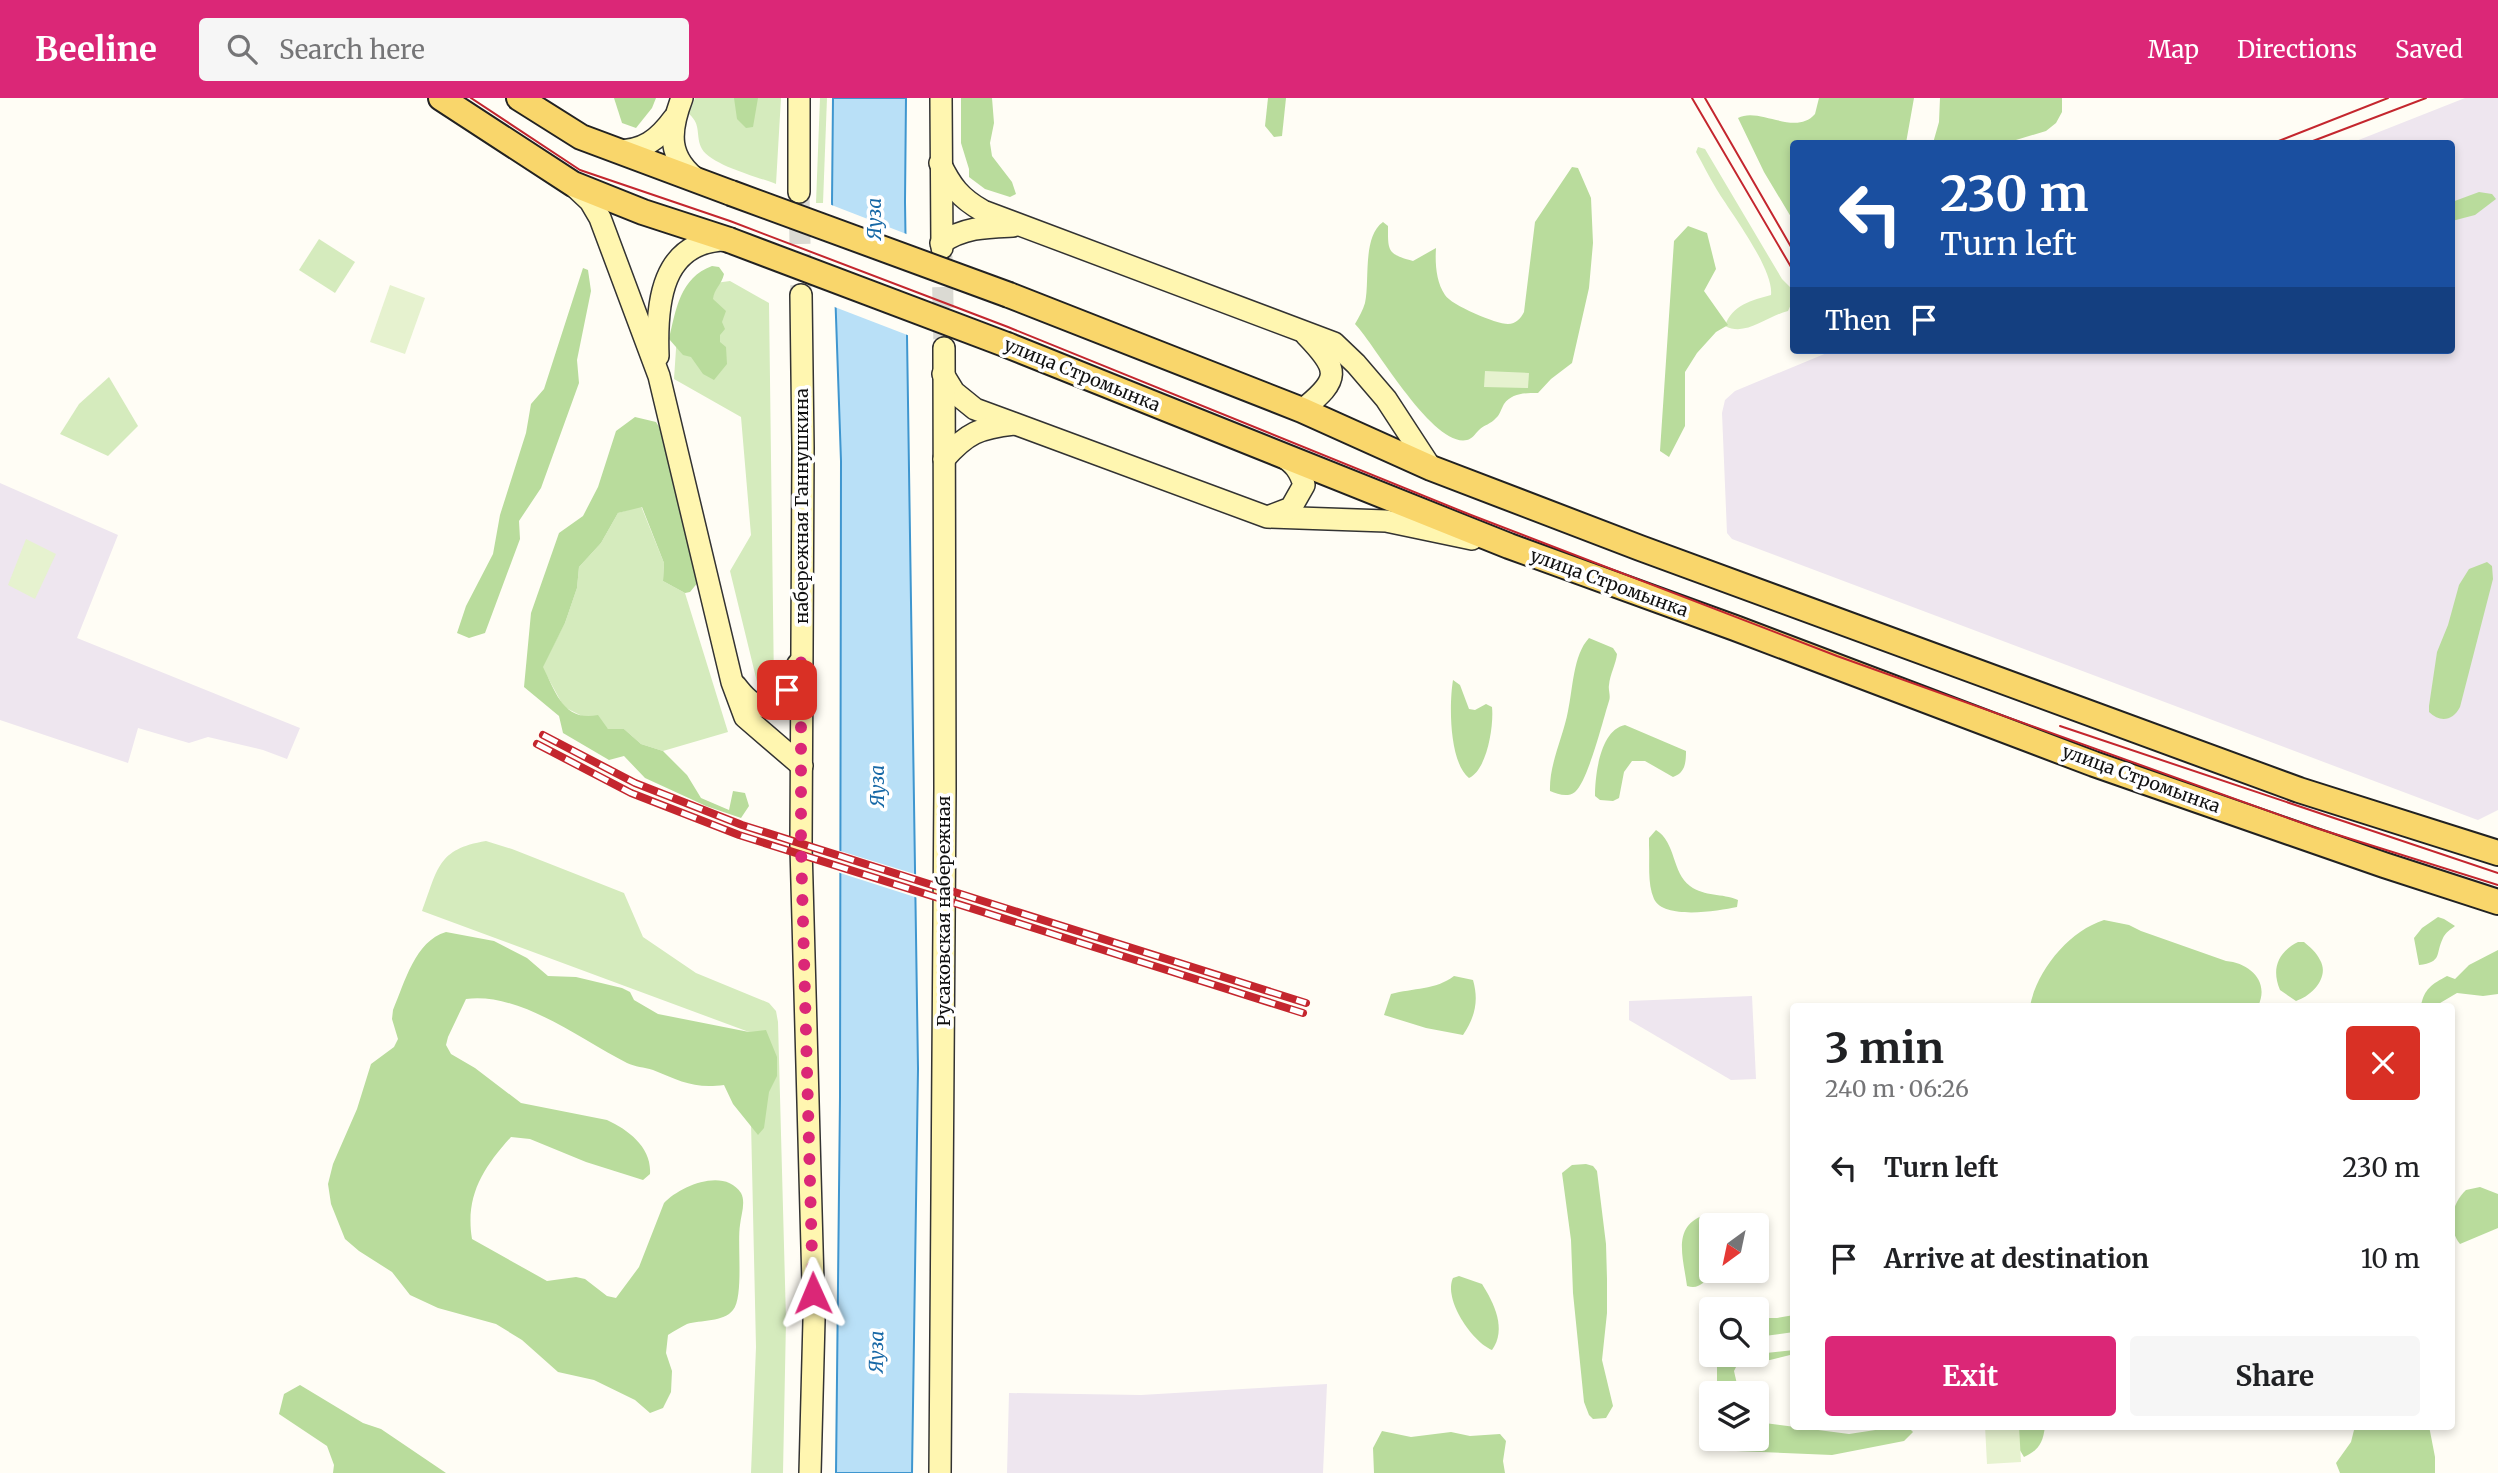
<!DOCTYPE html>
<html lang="en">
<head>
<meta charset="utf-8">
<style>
	:root { --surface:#fff; --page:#f6f6f6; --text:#202124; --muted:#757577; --accent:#db2777 }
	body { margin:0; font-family:Merriweather,serif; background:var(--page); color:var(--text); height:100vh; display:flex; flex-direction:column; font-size:26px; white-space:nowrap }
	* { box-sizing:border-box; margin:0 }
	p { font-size:23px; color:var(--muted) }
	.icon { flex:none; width:38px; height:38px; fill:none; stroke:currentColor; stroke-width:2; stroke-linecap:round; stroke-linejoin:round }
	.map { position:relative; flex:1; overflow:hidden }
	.side { position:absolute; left:1790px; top:905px; width:665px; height:427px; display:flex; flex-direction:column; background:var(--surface); border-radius:7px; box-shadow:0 4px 10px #0003 }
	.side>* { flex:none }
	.hud { position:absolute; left:1790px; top:42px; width:665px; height:214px; border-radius:7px; box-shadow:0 4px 10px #0003; background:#1a4fa0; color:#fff; overflow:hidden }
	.needle { width:46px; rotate:213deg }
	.buttons { position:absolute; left:1699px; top:1115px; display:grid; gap:14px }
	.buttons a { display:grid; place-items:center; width:70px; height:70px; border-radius:7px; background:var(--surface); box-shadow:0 4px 10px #0003; font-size:35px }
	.pin { position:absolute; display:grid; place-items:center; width:60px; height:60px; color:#fff; margin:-30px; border-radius:14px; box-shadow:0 4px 10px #0006 }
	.me { position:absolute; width:77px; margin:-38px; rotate:359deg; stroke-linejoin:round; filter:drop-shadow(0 0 5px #0008) }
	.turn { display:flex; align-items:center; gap:24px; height:147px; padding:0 35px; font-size:32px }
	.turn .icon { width:91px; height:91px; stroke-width:2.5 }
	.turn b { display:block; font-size:49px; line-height:60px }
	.then { display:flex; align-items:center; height:66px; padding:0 35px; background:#0003; gap:14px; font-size:26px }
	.round { display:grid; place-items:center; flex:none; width:74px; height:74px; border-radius:7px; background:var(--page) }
	.overview { display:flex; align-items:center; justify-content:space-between; height:119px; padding:0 35px }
	h1 { font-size:42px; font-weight:700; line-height:52px }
	.button { display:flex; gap:14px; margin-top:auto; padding:14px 35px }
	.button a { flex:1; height:80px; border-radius:7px; background:var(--accent); color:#fff; font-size:28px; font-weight:700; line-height:80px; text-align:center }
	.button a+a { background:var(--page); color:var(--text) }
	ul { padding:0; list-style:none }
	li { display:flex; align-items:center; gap:21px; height:91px; padding:0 35px }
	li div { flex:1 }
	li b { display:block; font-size:26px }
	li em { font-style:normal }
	header { display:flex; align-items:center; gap:42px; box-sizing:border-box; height:98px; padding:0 35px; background:var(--accent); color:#fff }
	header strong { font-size:33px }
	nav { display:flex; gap:38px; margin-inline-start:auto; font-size:24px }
	.search { width:490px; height:63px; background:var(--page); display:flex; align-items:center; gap:18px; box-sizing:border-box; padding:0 24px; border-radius:7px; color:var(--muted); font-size:26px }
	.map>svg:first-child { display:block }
</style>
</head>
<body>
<header>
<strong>Beeline</strong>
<div class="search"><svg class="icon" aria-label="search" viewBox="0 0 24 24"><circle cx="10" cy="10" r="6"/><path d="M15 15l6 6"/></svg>Search here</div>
<nav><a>Map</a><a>Directions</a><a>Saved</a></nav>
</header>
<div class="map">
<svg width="2498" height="1375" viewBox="0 0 2498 1375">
	<rect width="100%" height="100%" fill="#fffdf5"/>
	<g fill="#eee6ef">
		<polygon points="2465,0 2498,0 2498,712 2478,722 2475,721 1732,441 1727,435 1722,315 1725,302 1735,293 1834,252 2452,252 2452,46 2351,45"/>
		<polygon points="0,385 118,437 77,540 300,630 287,661 263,652 208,639 189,645 138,630 128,665 0,622"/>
		<polygon points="1752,898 1756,981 1731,982 1629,922 1629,903"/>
		<polygon points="1327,1286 1323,1375 1007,1375 1009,1295 1141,1297"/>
	</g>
	<g fill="#d5ebbd">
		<path d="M 695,0 L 781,0 L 776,86 C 758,79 711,67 702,51 C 695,38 702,27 689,16 Z"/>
		<polygon points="820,0 827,0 823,105 816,105"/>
		<path d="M 1698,49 L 1705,51 L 1782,181 L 1792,191 L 1793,202 L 1788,213 C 1767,218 1746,239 1725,228 C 1732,207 1752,202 1771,197 C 1774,171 1731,115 1717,92 C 1709,79 1703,66 1696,54 Z"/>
		<polygon points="319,141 355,164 335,195 299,172"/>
		<polygon points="730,183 769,205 774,588 771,592 765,593 758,588 730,473 751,437 741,319 674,281 677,236 708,186"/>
		<polygon points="109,279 138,328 108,358 60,336 79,306"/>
		<polygon points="641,408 664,465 663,483 685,495 728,634 663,653 641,646 624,631 608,631 564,609 542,569 565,525 577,490 579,469 601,445 618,415"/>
		<path d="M 486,743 L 512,751 L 624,795 L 643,839 L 696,875 L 769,905 L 776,913 L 778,924 L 786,1222 L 783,1375 L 751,1375 L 756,1249 L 749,934 L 422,813 C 438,771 437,751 486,743 Z"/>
	</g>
	<g fill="#b9dc9c">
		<polygon points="614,0 656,0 652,10 636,30 622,25"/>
		<polygon points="734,0 758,0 753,29 746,30 737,21"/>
		<polygon points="961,0 992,0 994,25 990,45 992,58 1012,84 1016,96 1010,99 985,91 969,79 969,71 961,45"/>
		<polygon points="1268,0 1286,0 1282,38 1274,39 1265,28"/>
		<path d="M 1819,0 L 1914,0 L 1906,45 L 1794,46 L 1794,124 L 1764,74 L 1738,20 C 1759,8 1795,39 1815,16 Z"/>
		<polygon points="1940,0 2062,0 2062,14 2056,25 2046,33 2006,45 1933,45 1939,24"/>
		<path d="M 1572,69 L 1578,70 L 1591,100 L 1593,145 L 1589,190 L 1572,265 L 1551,281 L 1538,295 C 1525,295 1512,295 1504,306 C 1501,311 1500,317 1496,320 C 1491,326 1484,327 1479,332 C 1475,336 1472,341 1467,342 C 1433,350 1376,248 1355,226 C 1359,219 1363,212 1365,205 C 1370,183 1362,139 1383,124 L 1388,128 C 1388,153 1387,156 1413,163 L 1436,150 C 1435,165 1436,184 1445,197 C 1451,207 1496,226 1508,226 C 1516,226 1521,220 1524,214 L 1535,124 Z"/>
		<polygon points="2479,94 2492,96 2496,101 2475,117 2452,123 2452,104"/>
		<polygon points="1688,128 1707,135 1716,171 1704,193 1728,227 1716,234 1697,255 1685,274 1685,328 1669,359 1660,353 1674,143"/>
		<path d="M 712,168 L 719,169 L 724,176 C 722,186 714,191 713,201 L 726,213 L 722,224 L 725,231 L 720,237 L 720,244 L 726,249 L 727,266 L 714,282 L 703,276 L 691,259 L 683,257 L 669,241 C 676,211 680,180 712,168 Z"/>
		<polygon points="583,170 588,172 591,193 577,262 579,285 541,390 519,423 520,441 485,535 469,540 457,535 466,508 493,456 500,417 526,335 531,306 544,291"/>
		<path d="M 635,319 L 656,324 L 667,342 L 699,483 L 690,494 L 685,495 L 663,483 L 664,465 L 642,409 L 618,415 L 601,445 L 579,469 L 577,490 L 565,525 L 543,569 C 556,595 564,624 598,617 L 608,631 L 624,631 L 641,646 L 663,653 L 687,677 L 701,700 L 729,712 L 733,693 L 745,695 L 749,708 L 741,720 L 706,708 L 645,680 L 624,658 L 609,662 L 563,635 L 559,618 L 524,589 L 531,515 L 559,435 L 583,418 L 598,389 L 616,333 Z"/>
		<path d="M 2487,464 L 2492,468 L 2493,481 L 2460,609 C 2453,623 2440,625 2429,614 L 2429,608 L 2437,554 L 2448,527 L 2459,487 L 2469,471 Z"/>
		<path d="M 1589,540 L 1613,550 L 1617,556 C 1616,566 1610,576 1609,587 C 1608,592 1611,598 1609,603 C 1603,622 1588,683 1575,694 C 1567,700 1558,696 1550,693 C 1549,666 1563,640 1568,613 C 1573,591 1573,557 1589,540 Z"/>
		<path d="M 1453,582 L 1460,587 L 1469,611 L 1475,612 L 1486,606 L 1492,609 C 1494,628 1487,672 1469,680 C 1449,664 1449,606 1453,582 Z"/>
		<path d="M 1625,627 L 1686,653 C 1686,665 1685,675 1673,679 L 1645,663 L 1632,663 L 1624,674 L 1619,700 L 1613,703 L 1600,702 L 1595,698 C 1595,677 1600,632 1625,627 Z"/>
		<path d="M 1656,732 C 1676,744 1672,775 1690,788 C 1705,799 1722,795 1738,802 L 1737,809 C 1718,813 1664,822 1654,801 C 1647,785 1650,764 1649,747 L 1649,740 Z"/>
		<path d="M 2438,819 L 2444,821 L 2455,828 C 2451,831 2445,835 2443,840 C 2435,856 2443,864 2419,867 L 2414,840 L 2422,830 Z"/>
		<path d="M 2104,822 L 2129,827 L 2141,833 L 2226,863 C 2250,865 2270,884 2258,908 L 2030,908 C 2037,872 2069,833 2104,822 Z"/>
		<path d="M 446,834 L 494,843 L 527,860 L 548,878 L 576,879 L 622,890 L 630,894 L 634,902 L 658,916 L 749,934 L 766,932 L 777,959 L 777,978 L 769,994 L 764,1030 L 758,1037 L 733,1006 L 724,987 C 694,991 680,983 653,972 C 644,969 635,969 627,965 C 580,941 520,894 466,901 L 448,939 L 446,947 L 451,956 L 475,970 L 521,1005 L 607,1022 C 629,1032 652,1050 650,1076 L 643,1082 L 586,1064 L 530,1041 L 511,1039 C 483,1070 465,1098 472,1141 L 547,1183 L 576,1179 L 585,1181 L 607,1198 L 616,1200 L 639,1169 L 664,1105 C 680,1088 724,1069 741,1095 C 746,1104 741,1117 740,1127 C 737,1146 744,1199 733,1212 C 724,1224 700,1222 687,1226 C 681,1229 674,1233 668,1237 L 666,1255 L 672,1273 L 671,1294 L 663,1310 L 650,1315 L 635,1302 L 594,1282 L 558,1274 L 522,1242 L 496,1226 L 438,1210 L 410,1197 L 392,1174 L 359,1153 L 345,1141 L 331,1106 L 328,1086 L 333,1066 L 357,1011 L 371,966 L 394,949 L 398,941 L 392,921 L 393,912 C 405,884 415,843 446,834 Z"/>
		<path d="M 2298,844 L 2304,844 C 2310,849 2317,855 2320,862 C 2330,879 2312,898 2296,903 L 2280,892 C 2271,871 2278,854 2298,844 Z"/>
		<path d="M 2498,852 L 2498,896 L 2483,898 L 2457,895 L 2435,908 L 2421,908 C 2424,891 2432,886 2447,878 L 2455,881 L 2469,867 Z"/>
		<path d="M 1454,878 L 1473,882 C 1479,903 1475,919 1463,937 L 1426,930 L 1384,917 L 1391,896 C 1413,890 1436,892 1454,878 Z"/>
		<polygon points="1586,1066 1593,1068 1597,1073 1606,1146 1607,1181 1607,1215 1602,1262 1613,1308 1606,1320 1593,1321 1589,1317 1584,1304 1573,1195 1571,1142 1562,1075 1572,1067"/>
		<path d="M 2480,1089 L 2498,1096 L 2498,1130 L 2460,1146 C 2447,1130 2451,1106 2466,1092 Z"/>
		<path d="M 1708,1116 L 1721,1116 L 1730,1127 L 1712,1127 L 1712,1172 L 1730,1173 C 1725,1174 1718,1175 1713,1178 C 1703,1183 1700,1192 1687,1188 C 1683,1158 1671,1126 1708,1116 Z"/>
		<path d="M 1459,1178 L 1482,1186 C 1494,1205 1507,1231 1492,1252 C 1472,1244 1443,1201 1453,1180 Z"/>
		<polygon points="1794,1217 1794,1234 1757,1239 1757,1220 1777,1220"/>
		<polygon points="1794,1252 1794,1256 1770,1262 1737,1267 1734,1273 1739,1295 1717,1295 1717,1265 1720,1260"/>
		<polygon points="300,1287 363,1325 381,1331 446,1375 333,1375 334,1367 327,1348 279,1316 284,1296"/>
		<polygon points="1757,1324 1849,1336 1895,1329 1909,1330 1913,1334 1904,1343 1832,1357 1736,1353 1728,1341 1757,1340"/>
		<path d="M 2013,1328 L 2045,1328 C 2043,1345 2039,1352 2024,1359 L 2018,1349 Z"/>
		<polygon points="2355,1328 2429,1328 2435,1359 2435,1375 2340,1375 2336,1365 2351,1344"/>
		<polygon points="1382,1333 1411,1339 1451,1334 1470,1338 1500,1336 1506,1343 1503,1363 1505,1375 1374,1375 1373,1350"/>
	</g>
	<g fill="#e6f2cf">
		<polygon points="390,187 425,200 405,256 370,244"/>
		<polygon points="1485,273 1529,275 1528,290 1484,289"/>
		<polygon points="26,441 56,456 35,501 8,487"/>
		<polygon points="1985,1328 2019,1328 2021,1364 1987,1366"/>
	</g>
	<polygon fill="#b9e0f7" stroke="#3f96cf" stroke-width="2" points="833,0 906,0 905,104 918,971 912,1375 836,1375 840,999 841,363 832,104"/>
	<g fill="#fffdf5">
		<polygon points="829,106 909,137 910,238 832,208"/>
		<polygon points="837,752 918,777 918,800 837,774"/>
	</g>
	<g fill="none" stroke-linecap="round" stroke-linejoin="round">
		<g stroke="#dbdad3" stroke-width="21" stroke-dasharray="21 10" stroke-linecap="butt">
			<polyline points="799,94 801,197"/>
			<polyline points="942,158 944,250"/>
		</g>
		<g stroke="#333" stroke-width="24">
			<g id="secondary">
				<path d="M 682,0 C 669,34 667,60 699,83"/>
				<polyline points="941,0 942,150"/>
				<path d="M 616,53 C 643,53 658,42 674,20"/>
				<path d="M 940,65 C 951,88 960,100 983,113 L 1334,245 L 1356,266 L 1386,301 L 1431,370"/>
				<polyline points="574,88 590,103 600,120 659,278 732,584 745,619 802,668"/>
				<polyline points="799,94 799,0"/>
				<path d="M 941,145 C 964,129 987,129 1013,128"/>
				<polyline points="801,197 803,350 801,749 814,1222 810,1375"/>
				<path d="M 658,258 C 656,206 661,142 727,142"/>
				<polyline points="943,276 954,294 975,311 1267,419 1386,423 1472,441"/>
				<path d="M 1302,312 C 1341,281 1340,272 1306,237"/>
				<path d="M 944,361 C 967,335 979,330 1014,326"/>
				<path d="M 1270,418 L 1291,410 L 1304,387 C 1300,373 1294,365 1282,358"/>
				<path d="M 736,588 C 768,630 783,599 798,566"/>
				<polyline points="940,1375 945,690 944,250"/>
			</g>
		</g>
		<g stroke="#222" stroke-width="28">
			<g id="primary">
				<polyline points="441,0 573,86 643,114 729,142"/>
				<polyline points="519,0 581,39 731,95"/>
				<polyline points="1009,197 1302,312 1431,370 1640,450 2299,692 2498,755"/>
				<polyline points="1007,247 1509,448 1735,530 2094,666 2384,767 2498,804"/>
			</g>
		</g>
		<use href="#secondary" stroke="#fff6b0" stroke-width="21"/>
		<use href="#primary" stroke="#f9d66b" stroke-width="24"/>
		<g stroke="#c4262e" stroke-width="2">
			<polyline points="471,0 580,72 730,123 1008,229 1471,417 1837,558 2316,730 2498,787"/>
			<polyline points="1692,0 1794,174"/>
			<polyline points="1705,0 1794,154"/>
			<polyline points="2271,46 2388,0"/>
			<polyline points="2305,46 2426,0"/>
			<polyline points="2060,628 2498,775"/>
		</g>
		<g stroke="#c4262e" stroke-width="8">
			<g id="rail">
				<polyline points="543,637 635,685 742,727 1306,905"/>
				<polyline points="537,646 631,695 739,737 1303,915"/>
			</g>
		</g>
		<use href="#rail" stroke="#fff" stroke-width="5" stroke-dasharray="16" stroke-linecap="butt"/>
		<g stroke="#222" stroke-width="28" stroke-linecap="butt">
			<g id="primary-bridge">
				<polyline points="731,95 1009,197"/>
				<polyline points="729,142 1007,247"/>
			</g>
		</g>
		<use href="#primary-bridge" stroke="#f9d66b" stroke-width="24"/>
	</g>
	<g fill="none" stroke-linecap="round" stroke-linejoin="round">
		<polyline stroke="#db2777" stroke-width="12" stroke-dasharray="0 21.6" points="787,592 801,558 801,749 813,1195"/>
	</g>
	<g text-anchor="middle" stroke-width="7" stroke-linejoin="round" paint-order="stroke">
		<g font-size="18" fill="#111" stroke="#fff">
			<text transform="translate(1082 277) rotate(22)" y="6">улица Стромынка</text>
			<text transform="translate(802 408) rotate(-90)" y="6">набережная Ганнушкина</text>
			<text transform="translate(1609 485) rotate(20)" y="6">улица Стромынка</text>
			<text transform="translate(2141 681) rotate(20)" y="6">улица Стромынка</text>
			<text transform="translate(944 813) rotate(-90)" y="6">Русаковская набережная</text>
		</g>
		<g font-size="19" font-style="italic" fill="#1768a6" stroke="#fff">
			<text transform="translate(874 121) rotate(-90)" y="7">Яуза</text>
			<text transform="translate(877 688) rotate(-90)" y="7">Яуза</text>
			<text transform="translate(876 1254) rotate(-89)" y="7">Яуза</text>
		</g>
	</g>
</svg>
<div class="buttons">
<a><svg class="needle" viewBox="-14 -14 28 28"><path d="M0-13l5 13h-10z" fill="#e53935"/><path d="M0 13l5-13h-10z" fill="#757577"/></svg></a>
<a><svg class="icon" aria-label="search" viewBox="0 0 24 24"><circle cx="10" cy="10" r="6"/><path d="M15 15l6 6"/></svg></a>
<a><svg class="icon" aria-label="layers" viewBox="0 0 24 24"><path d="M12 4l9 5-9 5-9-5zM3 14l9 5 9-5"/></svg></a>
</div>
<div class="pin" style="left:787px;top:592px;background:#d93025"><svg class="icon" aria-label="arrive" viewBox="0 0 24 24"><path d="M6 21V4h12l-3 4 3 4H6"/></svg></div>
<svg class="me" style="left:813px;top:1195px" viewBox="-20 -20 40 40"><path d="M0-17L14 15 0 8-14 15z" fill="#db2777" stroke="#fff" stroke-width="4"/></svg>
<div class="hud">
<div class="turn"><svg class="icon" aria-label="left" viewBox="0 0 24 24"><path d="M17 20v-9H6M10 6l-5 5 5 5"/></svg><div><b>230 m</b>Turn left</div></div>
<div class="then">Then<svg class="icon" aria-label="arrive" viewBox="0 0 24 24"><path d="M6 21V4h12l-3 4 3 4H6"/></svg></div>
</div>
<section class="side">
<div class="overview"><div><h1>3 min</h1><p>240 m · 06:26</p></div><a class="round" style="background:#d93025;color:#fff"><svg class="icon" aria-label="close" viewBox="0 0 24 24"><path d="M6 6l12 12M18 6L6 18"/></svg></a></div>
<ul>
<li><svg class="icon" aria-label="left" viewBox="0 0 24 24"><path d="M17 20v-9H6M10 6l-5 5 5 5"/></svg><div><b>Turn left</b></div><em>230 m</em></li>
<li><svg class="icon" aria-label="arrive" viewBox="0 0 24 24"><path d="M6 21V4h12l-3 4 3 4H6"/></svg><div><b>Arrive at destination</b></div><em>10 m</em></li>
</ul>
<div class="button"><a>Exit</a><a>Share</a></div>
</section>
</div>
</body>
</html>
